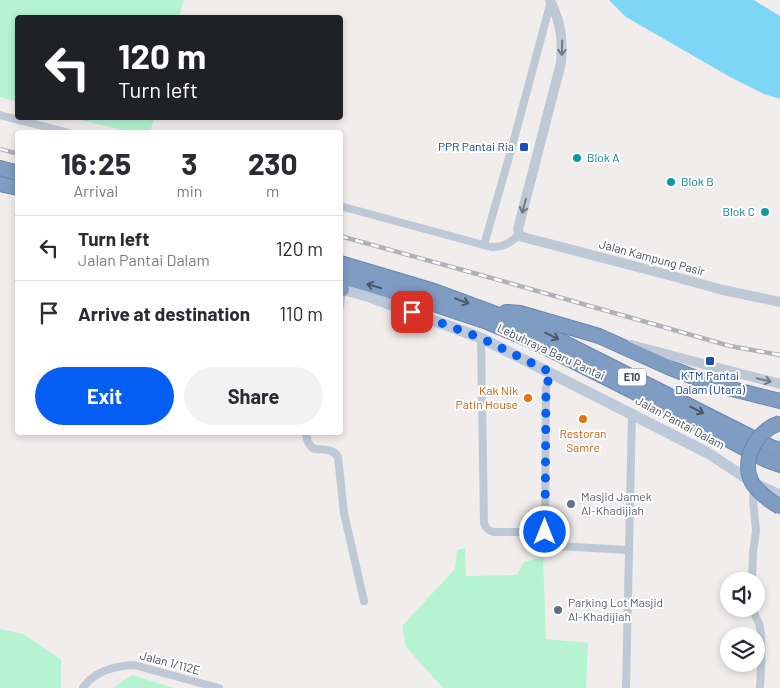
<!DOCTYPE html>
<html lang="en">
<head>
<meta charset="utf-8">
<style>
	:root { --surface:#fff; --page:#f2f2f3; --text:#2b2b33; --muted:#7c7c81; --line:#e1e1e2; --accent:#045ef3 }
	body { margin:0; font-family:Barlow,sans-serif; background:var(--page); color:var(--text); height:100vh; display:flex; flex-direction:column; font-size:19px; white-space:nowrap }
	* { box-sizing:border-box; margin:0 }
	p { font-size:16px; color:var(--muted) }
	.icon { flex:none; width:28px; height:28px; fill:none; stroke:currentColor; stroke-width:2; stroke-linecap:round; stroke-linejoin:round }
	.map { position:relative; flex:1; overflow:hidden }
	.sheet { position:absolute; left:15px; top:130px; width:328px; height:305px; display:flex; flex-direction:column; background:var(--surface); border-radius:5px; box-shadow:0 2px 8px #0003 }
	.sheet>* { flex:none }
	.top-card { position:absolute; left:15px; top:15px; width:328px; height:105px; border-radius:5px; box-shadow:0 2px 8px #0003; background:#202124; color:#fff; overflow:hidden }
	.buttons { position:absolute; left:720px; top:572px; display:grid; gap:10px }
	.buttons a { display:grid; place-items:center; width:45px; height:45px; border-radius:50%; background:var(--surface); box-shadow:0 2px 8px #0003; font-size:25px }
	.pin { position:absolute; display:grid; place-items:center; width:42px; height:42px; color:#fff; margin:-21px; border-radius:10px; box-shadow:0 2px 8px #0006 }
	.me { position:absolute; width:55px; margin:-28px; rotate:0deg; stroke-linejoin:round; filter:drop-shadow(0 0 4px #0008) }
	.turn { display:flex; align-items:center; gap:18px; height:105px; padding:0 20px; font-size:22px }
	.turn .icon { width:65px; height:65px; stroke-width:2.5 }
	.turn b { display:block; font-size:35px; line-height:42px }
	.eta { display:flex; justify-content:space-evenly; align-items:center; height:85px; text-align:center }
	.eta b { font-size:30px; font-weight:700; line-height:35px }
	.button { display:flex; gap:10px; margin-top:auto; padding:10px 20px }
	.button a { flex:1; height:58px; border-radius:30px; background:var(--accent); color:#fff; font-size:20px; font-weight:700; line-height:58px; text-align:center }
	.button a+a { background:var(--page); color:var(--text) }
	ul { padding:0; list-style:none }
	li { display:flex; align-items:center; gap:15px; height:65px; padding:0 20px; border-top:1px solid var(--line) }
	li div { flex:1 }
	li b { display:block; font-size:19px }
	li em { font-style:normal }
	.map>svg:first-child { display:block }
</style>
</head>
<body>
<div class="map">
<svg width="780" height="688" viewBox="0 0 780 688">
	<rect width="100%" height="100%" fill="#f1eded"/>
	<g fill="#b6f4d1">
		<polygon points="0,0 184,0 179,17 18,18 17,102 0,97"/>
		<polygon points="74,118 154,118 150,132 129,132"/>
		<polygon points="465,548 466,576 517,575 524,562 543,557 546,639 588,643 586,688 443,688 406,647 402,626 455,569 457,550"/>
		<polygon points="0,629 24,634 61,660 61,688 0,688"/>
		<polygon points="132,675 174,688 113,688"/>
	</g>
	<polygon fill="#7ed6f6" points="609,0 754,0 780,16 780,99 764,94 730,77 626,17"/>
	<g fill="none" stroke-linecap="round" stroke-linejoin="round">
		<g stroke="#6a87ae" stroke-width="16">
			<g id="motorway">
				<polyline points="0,168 18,173"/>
				<polyline points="0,184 18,188"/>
				<polyline points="340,263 434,291 537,329 771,447 780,450"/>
				<polyline points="340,276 427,302 487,322 535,342 708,429 766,460 780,465"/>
				<polyline points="340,289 342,289"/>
				<polyline points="506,312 520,313 599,336 668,367 696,378 720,386 780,401"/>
			</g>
		</g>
		<g stroke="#bfc9d5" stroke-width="8">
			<polyline points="0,115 66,132"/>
			<path d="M 340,206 L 491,247 C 504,248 510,242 519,235"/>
			<polyline points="484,245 513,143 551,1"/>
			<polyline points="340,307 342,289"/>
			<path d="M 481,338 L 484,523 C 486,528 488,531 494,532 L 545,532"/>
			<polyline points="552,373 548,381 546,388 545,532 550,544 557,546 629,550"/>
			<path d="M 306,432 C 306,439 308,445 314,449 C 323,450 333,448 338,457 L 344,513 L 364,601"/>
			<polyline points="752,581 753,553 756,531 753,499 755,486"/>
			<path d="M 753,609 C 754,616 759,621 760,627 C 763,648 761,668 760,688"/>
			<path d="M 83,688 C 94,671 115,666 134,665 L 219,688"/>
			<polyline points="626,688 632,413"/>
		</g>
		<g stroke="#bfc9d5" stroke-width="10">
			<path d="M 550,0 C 561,24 563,37 561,63 L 518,229 L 519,235 L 523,237 L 672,276 L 723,290 L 780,302"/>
			<polyline points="631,345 780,384"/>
		</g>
		<polyline stroke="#bec9d9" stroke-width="11" points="342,289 370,297 481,338 708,453 755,484 780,495"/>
		<use href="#motorway" stroke="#7f9cc3" stroke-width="14"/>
		<g stroke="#afb2b9" stroke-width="4.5">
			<g id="rail">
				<polyline points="0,149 18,154"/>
				<polyline points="340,236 488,277 730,346 780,355"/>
			</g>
		</g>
		<use href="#rail" stroke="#fff" stroke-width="2.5" stroke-dasharray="8" stroke-linecap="butt"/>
		<g stroke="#6a87ae" stroke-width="16" stroke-linecap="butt">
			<path id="motorway-bridge" d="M 780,423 C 757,430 739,461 753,484 C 760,494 770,501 780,507"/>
		</g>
		<use href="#motorway-bridge" stroke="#7f9cc3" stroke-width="14"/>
	</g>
	<defs><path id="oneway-shaft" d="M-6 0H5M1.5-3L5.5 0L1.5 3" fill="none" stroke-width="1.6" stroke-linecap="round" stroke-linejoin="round" transform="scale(1.25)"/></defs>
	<g stroke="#6f7a87">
		<use href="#oneway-shaft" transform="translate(562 48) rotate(91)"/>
		<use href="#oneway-shaft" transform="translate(524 206) rotate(105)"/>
		<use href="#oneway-shaft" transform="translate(764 380) rotate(14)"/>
	</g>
	<g stroke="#4a5767">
		<use href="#oneway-shaft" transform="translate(374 286) rotate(-163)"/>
		<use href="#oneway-shaft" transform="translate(462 301) rotate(20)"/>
		<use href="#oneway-shaft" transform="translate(552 336) rotate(27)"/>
		<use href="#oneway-shaft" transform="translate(697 410) rotate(27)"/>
	</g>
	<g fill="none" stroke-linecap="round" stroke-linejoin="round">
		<polyline stroke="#045ef3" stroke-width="9" stroke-dasharray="0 16.2" points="412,312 481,338 552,373 548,381 546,388 545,532"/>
	</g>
	<g fill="#1a4fb4" stroke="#fff" stroke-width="2">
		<rect x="519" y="142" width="10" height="10" rx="2.5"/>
		<rect x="705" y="356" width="10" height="10" rx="2.5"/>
	</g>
	<g fill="#0f9aa8" stroke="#fff" stroke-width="2">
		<circle cx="577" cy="158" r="5"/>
		<circle cx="671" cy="182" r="5"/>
		<circle cx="765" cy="212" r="5"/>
	</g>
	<g fill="#e8710a" stroke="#fff" stroke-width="2">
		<circle cx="528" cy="398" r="5"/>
		<circle cx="583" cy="419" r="5"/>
	</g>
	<circle fill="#6b7280" stroke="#fff" stroke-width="2" cx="571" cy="504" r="5"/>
	<circle fill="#5c6f8a" stroke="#fff" stroke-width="2" cx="558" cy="610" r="5"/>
	<g text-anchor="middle" stroke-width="4" stroke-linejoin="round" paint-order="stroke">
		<rect fill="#fff" stroke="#7c848e" stroke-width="1" x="618" y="368.5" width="28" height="17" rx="4"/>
		<g font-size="11" font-weight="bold" fill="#444f5d">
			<text x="632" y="381">E10</text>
		</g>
		<g font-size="12" fill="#164399" stroke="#fff" text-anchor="end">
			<text x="514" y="151">PPR Pantai Ria</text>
			<text x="710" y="380" text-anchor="middle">KTM Pantai<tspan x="710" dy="14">Dalam (Utara)</tspan></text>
		</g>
		<g font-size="12" fill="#0d838f" stroke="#fff" text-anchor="start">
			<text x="587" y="162">Blok A</text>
			<text x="681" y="186">Blok B</text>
			<text x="755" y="216" text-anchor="end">Blok C</text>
		</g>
		<g font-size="12" fill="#444f5d" stroke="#fff">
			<text transform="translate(652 258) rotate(15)" y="4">Jalan Kampung Pasir</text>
			<text transform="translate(551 352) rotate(25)" y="4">Lebuhraya Baru Pantai</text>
			<text transform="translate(680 423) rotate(28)" y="4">Jalan Pantai Dalam</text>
			<text transform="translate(170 663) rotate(15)" y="4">Jalan 1/112E</text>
		</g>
		<g font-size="12" fill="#c56008" stroke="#fff" text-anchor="end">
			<text x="518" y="395">Kak Nik<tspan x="518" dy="14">Patin House</tspan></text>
			<text x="583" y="438" text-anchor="middle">Restoran<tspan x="583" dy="14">Samre</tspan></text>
		</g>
		<g font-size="12" fill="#5b616d" stroke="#fff" text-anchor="start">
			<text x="581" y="501">Masjid Jamek<tspan x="581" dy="14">Al-Khadijiah</tspan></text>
		</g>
		<g font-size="12" fill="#4e5e75" stroke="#fff" text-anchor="start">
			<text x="568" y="607">Parking Lot Masjid<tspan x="568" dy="14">Al-Khadijiah</tspan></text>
		</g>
	</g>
</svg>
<div class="buttons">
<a><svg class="icon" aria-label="sound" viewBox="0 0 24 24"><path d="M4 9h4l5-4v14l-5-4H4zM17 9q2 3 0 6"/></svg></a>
<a><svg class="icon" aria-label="layers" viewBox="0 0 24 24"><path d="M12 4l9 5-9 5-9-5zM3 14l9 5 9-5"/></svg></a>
</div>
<div class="pin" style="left:412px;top:312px;background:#d93025"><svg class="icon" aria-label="arrive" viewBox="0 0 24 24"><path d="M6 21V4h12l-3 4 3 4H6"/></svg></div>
<svg class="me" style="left:545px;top:532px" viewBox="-20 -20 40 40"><circle r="17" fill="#045ef3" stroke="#fff" stroke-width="3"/><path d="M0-11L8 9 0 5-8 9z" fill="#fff"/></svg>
<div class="top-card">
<div class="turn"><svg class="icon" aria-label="left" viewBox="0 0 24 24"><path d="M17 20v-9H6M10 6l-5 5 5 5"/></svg><div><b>120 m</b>Turn left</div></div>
</div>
<section class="sheet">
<div class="eta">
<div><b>16:25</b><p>Arrival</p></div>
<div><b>3</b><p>min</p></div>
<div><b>230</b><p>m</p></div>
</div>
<ul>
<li><svg class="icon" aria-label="left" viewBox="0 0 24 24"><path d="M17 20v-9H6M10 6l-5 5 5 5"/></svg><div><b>Turn left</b><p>Jalan Pantai Dalam</p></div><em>120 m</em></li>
<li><svg class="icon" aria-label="arrive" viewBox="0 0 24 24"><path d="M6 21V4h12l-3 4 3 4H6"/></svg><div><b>Arrive at destination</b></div><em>110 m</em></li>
</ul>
<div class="button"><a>Exit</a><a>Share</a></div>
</section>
</div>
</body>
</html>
